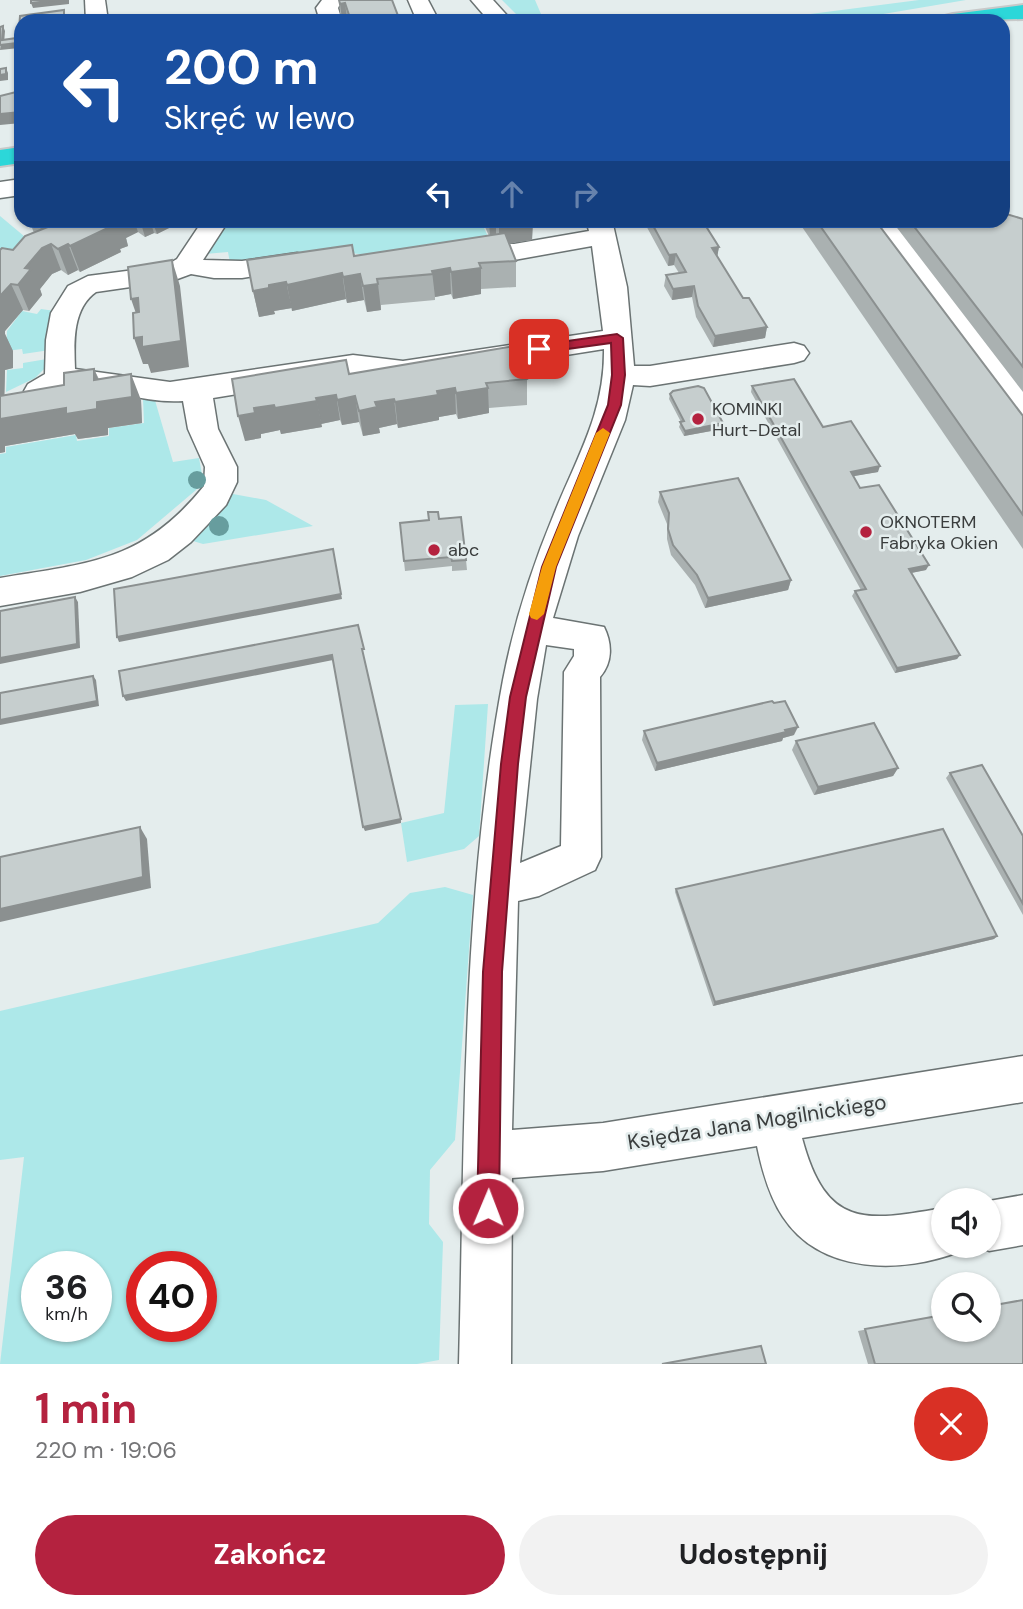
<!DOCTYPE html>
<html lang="pl">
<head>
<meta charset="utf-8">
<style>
	:root { --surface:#fff; --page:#f2f2f2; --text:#202124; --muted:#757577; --accent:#b4223f }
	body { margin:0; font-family:"DM Sans",sans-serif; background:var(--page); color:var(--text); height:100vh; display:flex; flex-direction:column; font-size:26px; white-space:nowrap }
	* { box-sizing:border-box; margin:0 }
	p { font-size:23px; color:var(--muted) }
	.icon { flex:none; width:38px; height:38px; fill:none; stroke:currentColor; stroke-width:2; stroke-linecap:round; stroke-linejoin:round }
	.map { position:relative; height:1364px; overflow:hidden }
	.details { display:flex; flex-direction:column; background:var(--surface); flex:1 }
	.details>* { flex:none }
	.hud { position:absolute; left:14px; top:14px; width:996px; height:214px; border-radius:21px; box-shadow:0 2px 5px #0004; background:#1a4fa0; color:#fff; overflow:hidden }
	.fabs { position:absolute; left:931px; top:1188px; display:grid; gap:14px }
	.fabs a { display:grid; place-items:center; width:70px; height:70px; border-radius:50%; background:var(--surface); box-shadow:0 2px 5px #0004; font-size:35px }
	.speed { position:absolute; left:21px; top:1251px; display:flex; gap:14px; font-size:35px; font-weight:700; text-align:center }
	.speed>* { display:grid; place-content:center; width:91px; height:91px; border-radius:50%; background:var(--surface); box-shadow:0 2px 5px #0004; line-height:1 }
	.speed small { font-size:18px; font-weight:400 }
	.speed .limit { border:10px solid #d22; background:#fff; color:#111 }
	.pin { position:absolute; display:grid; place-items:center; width:60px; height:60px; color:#fff; margin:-30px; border-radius:14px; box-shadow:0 4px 10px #0006 }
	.me { position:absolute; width:77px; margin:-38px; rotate:1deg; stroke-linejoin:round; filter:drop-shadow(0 0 5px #0008) }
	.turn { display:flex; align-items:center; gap:24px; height:147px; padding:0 35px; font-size:32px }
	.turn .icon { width:91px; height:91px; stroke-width:2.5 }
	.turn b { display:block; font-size:49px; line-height:60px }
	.lanes { display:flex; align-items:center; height:66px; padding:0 35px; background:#0003; justify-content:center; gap:35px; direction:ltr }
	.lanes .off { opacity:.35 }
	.round { display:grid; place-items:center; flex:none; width:74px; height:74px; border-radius:37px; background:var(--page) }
	.head { display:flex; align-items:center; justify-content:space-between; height:119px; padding:0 35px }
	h1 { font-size:42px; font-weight:700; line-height:52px; color:var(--accent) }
	.primary-button { display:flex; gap:14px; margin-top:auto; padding:14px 35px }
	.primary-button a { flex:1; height:80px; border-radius:42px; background:var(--accent); color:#fff; font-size:28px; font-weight:700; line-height:80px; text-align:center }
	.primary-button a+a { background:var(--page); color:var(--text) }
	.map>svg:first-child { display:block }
</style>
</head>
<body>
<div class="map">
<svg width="1023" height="1364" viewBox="0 0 1023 1364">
	<rect width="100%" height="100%" fill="#e4eded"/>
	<g fill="#ade8e9" fill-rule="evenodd">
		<polygon points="502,0 535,0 544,21 523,21"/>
		<polygon points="919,0 966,0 842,21 757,21"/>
		<polygon points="0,216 49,257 0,282"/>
		<polygon points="225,220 481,221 489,239 369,255 321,250 230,263 228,252 205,254"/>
		<polygon points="41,309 55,311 50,350 23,354 22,349 6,351 7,331 22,311 37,314"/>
		<polygon points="47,359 47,366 35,378 6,392 7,370 23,368 23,363"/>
		<polygon points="107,390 154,397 173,462 199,458 203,480 196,490 137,540 86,560 0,576 0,454 6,453 6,447 76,435 77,441 109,436 109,428 144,423 143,399 108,403"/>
		<polygon points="233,494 266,500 313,526 203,544 193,541 191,538 224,499"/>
		<polygon points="488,704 479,836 464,849 407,862 401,823 444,813 455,705"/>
		<path d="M 445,887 L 473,895 L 455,1140 L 430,1170 L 429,1224 L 443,1242 L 439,1360 L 417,1364 L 0,1364 L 24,1157 L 0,1160 L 0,1011 L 378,923 L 410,893 ZM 37,1267 L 96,1267 L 96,1326 L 37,1326 ZM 142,1267 L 201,1267 L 201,1326 L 142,1326 Z"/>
	</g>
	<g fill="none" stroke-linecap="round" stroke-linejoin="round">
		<g stroke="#6b7373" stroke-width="3">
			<g id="minor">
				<polygon points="85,0 105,0 108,21 86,21"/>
				<polygon points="322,0 342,0 338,8 342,21 320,21 316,8"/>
				<polygon points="408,0 428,0 439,21 417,21"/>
				<polygon points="471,0 493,0 512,21 489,21"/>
				<polygon points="21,179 21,195 0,198 0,182"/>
				<path d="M 203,220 L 229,220 L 203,260 L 242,261 L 297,253 L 307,255 L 310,261 L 307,267 L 242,278 L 214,278 L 191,274 L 172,281 L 96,292 C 72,309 74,343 75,369 L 170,382 L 353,355 L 403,361 L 603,331 L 592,246 L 514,260 L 454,258 L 450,252 L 454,246 L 478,242 L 514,244 L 589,231 L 586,220 L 612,220 L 627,287 L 634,366 L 650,366 L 794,343 L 804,346 L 809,353 L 804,360 L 794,363 L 650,386 L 633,385 L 625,420 L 578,536 L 553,618 L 604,627 C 612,643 613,662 600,677 L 601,857 L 595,870 L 539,896 L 518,901 L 512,1130 L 603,1123 L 1023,1056 L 1023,1102 L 802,1138 C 826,1228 864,1222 943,1208 L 943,1246 L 962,1246 L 961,1251 C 903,1274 821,1275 783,1217 C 769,1196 762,1170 757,1146 L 603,1171 L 512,1178 L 511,1364 L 459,1364 C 465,1137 461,904 503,680 C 514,623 532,567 554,514 C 577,457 605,412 604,349 L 403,381 L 353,375 L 213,398 L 218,429 L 237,467 L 237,482 L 226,505 L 191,542 L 168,560 L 132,577 L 80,592 L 0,606 L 0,578 C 89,563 143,562 204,486 L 205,467 L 188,429 L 183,401 C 145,404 107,387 69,389 C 59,389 49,398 39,401 L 28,398 L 24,391 L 28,384 L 45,374 L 46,340 L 51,313 L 68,286 L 88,276 L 165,266 L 177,259 ZM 546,645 L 574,649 L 574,656 L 564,672 L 561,846 L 520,863 L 537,699 Z"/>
				<polygon points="869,220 896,220 1023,385 1023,416 1012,413"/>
				<polygon points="1023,1195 1023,1245 989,1251 978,1246 989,1246 989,1201"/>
			</g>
		</g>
		<g stroke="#c8c9c9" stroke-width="4">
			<g id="highway">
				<polygon points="1023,5 1023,19 942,21 945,16 953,14"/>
				<polygon points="21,147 21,163 0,166 0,150"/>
			</g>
		</g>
		<use href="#minor" fill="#fff" fill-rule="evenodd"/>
		<use href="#highway" fill="#2cd7d9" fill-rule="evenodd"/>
	</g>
	<g fill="#679d9e">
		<circle cx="197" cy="480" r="9"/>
		<circle cx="219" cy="526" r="10"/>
	</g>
	<g fill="#aab1b1">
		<polygon points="339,0 400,21 345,21 345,18 342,19 340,13"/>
		<polygon points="1023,219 1023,392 891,220 1003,220"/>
		<polygon points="29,220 185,220 157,234 154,233 145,237 138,232 126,238 128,246 120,249 121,252 80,272 78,270 68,275 61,270 52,274 40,289 42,295 29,311 23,310 5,331 5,334 13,351 13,368 5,370 4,395 64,385 94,369 99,379 141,400 142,423 108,428 108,435 78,439 75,434 5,446 5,452 0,453 0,250 13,250 34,233"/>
		<polygon points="482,220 533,220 532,240 509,243 516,261 516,287 481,289 481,294 453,299 451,294 435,297 435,300 381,305 381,310 367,312 364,300 347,303 346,299 292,311 292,308 274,311 275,314 259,317 253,291 354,256 489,236"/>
		<polygon points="643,220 702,220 719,247 717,256 743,298 767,327 765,338 713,347 696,317 692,297 672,300 664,286 666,275 679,273 674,265 668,266"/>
		<polygon points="801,220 875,220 1023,416 1023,549 800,224"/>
		<polygon points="349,374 527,379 527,405 489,408 489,413 458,419 456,414 439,417 439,420 398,428 397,424 379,428 380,433 363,436 359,422 342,425 340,420 321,424 322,427 281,434 280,430 261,434 261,438 245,441"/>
		<polygon points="752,386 823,427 878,472 853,476 860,488 926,570 911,573 960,655 957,659 895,673 852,596 855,591 861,590 751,392"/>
		<polygon points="670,394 723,423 722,429 684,436 679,427 681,422 669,399"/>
		<polygon points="660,492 791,580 788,590 705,608 695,585 671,555 667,539 667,524 658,502"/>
		<polygon points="439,519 466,560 467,570 452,571 452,566 405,571 400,523"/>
		<polygon points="644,731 794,735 783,738 782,741 655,771 642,740"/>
		<polygon points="796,741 898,768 893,776 814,795 792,750"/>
		<polygon points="950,773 1023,836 1023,915 946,778"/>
		<polygon points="676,889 997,936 994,939 713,1006 675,892"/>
		<polygon points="943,1315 1023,1364 868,1364 858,1331"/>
	</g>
	<g fill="#8b9090">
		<polygon points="58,0 69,0 69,4 33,8 31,3"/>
		<polygon points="345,3 347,18 344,16 345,18 342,19 340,4"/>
		<polygon points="3,26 5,31 4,44 17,38 19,48 0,50"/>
		<polygon points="6,68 8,73 8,80 0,81 0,75"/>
		<polygon points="21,112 21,123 0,125 0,114"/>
		<polygon points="41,220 50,220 59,243 51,244 61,270 52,274 40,289 42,295 29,311 18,285 25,268 42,248 47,245 38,222"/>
		<polygon points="114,220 134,220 138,232 126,238 128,246 120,249 121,252 80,272 70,246"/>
		<polygon points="140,220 150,220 154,233 145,237"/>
		<polygon points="152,220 185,220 157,234"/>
		<polygon points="489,220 496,220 496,237 490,238"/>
		<polygon points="499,220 533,220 532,240 499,245"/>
		<polygon points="68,244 78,270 68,275 58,249"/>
		<polygon points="719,247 717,258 712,248"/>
		<polygon points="676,254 674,265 668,266 669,255"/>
		<polygon points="172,260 180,286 189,367 151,373 148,364 143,364 134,338"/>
		<polygon points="450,268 451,294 435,297 432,271"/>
		<polygon points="481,268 481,294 453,299 451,272"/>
		<polygon points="342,273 346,299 292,311 287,285"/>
		<polygon points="360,274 364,300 347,303 343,277"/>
		<polygon points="286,282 292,308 274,311 275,314 259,317 253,291 269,285"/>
		<polygon points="11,284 23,310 5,331 5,334 13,351 13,368 5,370 4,418 94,380 94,369 105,395 131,374 141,400 142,423 108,428 108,435 78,439 75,434 5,446 5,452 0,453 0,296"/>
		<polygon points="378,284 381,310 367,312 363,286"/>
		<polygon points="694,286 692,297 672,300 673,289"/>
		<polygon points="138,298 140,325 131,299"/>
		<polygon points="767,327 765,338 713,347 715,336"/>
		<polygon points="455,388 456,414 439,417 439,420 398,428 395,402 437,391"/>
		<polygon points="488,388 489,413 458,419 456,393"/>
		<polygon points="336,395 340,420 321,424 316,398"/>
		<polygon points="355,396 359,422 342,425 337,400"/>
		<polygon points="394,399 397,424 379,428 380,433 363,436 359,411 375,402"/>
		<polygon points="317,401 322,427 281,434 280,430 261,434 261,438 245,441 238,416 254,408 274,405"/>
		<polygon points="723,423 722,429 684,436 685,431"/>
		<polygon points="880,466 878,472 849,477 851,472"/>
		<polygon points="333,549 342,599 119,642 117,637"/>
		<polygon points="929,565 926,570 906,574 909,569"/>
		<polygon points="791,580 788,590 705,608 708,598"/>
		<polygon points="75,597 78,602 80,648 0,664 0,658"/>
		<polygon points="332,655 333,660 126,701 123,696"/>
		<polygon points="960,655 957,659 895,673 897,668"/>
		<polygon points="93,676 96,680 99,706 0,725 0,720"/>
		<polygon points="798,727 794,735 783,738 782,741 655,771 657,763"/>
		<polygon points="898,768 893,776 814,795 818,787"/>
		<polygon points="401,819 401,823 365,831 363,827"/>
		<polygon points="140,827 147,839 151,888 0,922 0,909"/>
		<polygon points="997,936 994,939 713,1006 715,1002"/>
	</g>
	<g fill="#c6cece" stroke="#8b9090" stroke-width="2">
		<polygon points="31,0 58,0 31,3"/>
		<polygon points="339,0 392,0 400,21 346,21 344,16 349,15 345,3 340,4"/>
		<polygon points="64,10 64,21 21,21 21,30 19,30 20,16"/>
		<polygon points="3,26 2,40 17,38 17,43 0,45 0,27"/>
		<polygon points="6,68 6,74 0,75 0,69"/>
		<polygon points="16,92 16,95 21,95 21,112 0,114 0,96"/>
		<polygon points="1003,213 1023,219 1023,367 909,220 1003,220"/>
		<polygon points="54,220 117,220 110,224 112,226 70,246 68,244 58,249 51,244 42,248 25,268 31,269 18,285 11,284 0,296 0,250 2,248 13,250 25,236 58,223"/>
		<polygon points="650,220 702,220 719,247 712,248 743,298 749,298 767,327 715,336 698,306 694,286 673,289 666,275 686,272 676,254 669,255"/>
		<polygon points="816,220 875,220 1023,416 1023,515"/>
		<polygon points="505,233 516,261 479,263 481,268 451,272 450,268 432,271 433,274 377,279 378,284 363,286 360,274 343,277 342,273 287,285 286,282 269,285 269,288 253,291 247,260 352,245 354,256"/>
		<polygon points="172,260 181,341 142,347 142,337 134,338 133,313 139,312 138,298 131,299 128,267"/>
		<polygon points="514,346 527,379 486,383 488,388 456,393 455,388 437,391 438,395 395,402 394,399 375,402 377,407 359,411 355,396 337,400 336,395 316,398 317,401 275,408 274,405 254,408 255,413 238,416 232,379 346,360 349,374"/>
		<polygon points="94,369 94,380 131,374 132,397 97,402 97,409 66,414 66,408 0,419 0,396 64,385 64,373"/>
		<polygon points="794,379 823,427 851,421 880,466 851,472 860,488 879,485 929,565 909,569 960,655 897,668 855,591 866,589 752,386"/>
		<polygon points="698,386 704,388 723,423 685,431 680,422 684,421 670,394 673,391"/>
		<polygon points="738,478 791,580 708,598 697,575 673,545 668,529 669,513 660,492"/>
		<polygon points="428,512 438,512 439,519 461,517 466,560 452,561 451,557 404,561 400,523 429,520"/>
		<polygon points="333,549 341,594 117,637 114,589"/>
		<polygon points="75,597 77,644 0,658 0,611"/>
		<polygon points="358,625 364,649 362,649 401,819 363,827 332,655 123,696 119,671"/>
		<polygon points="93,676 97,701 0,720 0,693"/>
		<polygon points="772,701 774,703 785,701 798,727 785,730 786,732 657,763 644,731"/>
		<polygon points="874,723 898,768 818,787 796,741"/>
		<polygon points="982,765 1023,836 1023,904 950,773"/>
		<polygon points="140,827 143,877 0,909 0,857"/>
		<polygon points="943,829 997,936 715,1002 676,889"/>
		<polygon points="1023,1300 1023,1364 875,1364 865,1329 943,1315 943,1330 989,1330 989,1306"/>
		<polygon points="761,1346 766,1364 662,1364"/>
	</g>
	<polygon fill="#b4223f" stroke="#751629" stroke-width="2" points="617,334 623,338 625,375 621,405 556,567 526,697 518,764 502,972 499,1208 495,1216 488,1219 480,1216 477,1208 483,972 501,764 510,697 542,567 608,405 612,375 611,343 539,353 533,349 539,345"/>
	<polygon fill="#f59e0b" points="603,428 610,433 556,567 544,614 537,620 531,618 529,614 542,567 596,433"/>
	<g fill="#b4223f" stroke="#e4eded" stroke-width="2.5">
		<circle cx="698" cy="419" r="7"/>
		<circle cx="866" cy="532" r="7"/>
		<circle cx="434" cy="550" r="7"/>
	</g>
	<g text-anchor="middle" stroke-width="5" stroke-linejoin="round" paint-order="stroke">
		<g font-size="18" fill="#3a3d3d" stroke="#e4eded" text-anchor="start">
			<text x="712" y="415">KOMINKI<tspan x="712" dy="21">Hurt-Detal</tspan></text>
			<text x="880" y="528">OKNOTERM<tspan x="880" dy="21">Fabryka Okien</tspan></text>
			<text x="448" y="556">abc</text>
		</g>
		<g font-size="21" fill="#3a3d3d" stroke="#e4eded">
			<text transform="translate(757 1122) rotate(-9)" y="7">Księdza Jana Mogilnickiego</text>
		</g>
	</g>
</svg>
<div class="fabs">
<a><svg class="icon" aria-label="sound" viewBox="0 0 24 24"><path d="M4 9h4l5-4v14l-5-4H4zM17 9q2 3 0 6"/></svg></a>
<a><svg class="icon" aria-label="search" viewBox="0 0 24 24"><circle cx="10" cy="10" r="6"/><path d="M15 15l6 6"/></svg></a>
</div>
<div class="speed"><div>36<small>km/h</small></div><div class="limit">40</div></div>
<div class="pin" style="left:539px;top:349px;background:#d93025"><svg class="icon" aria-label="arrive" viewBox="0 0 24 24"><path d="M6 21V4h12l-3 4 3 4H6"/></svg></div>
<svg class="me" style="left:488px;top:1208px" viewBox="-20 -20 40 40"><circle r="17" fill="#b4223f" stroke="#fff" stroke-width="3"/><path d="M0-11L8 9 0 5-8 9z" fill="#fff"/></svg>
<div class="hud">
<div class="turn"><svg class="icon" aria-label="left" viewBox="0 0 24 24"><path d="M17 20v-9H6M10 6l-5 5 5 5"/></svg><div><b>200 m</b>Skręć w lewo</div></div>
<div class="lanes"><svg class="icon" aria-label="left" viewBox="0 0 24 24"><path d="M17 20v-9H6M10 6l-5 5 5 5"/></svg><svg class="icon off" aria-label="ahead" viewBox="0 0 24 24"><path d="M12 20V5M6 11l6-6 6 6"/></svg><svg class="icon off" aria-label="right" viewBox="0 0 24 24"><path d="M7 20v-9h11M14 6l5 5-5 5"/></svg></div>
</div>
</div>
<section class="details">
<div class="head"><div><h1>1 min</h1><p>220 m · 19:06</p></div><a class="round" style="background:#d93025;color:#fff"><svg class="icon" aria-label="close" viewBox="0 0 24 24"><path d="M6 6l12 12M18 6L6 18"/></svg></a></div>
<div class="primary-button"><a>Zakończ</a><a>Udostępnij</a></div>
</section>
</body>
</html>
